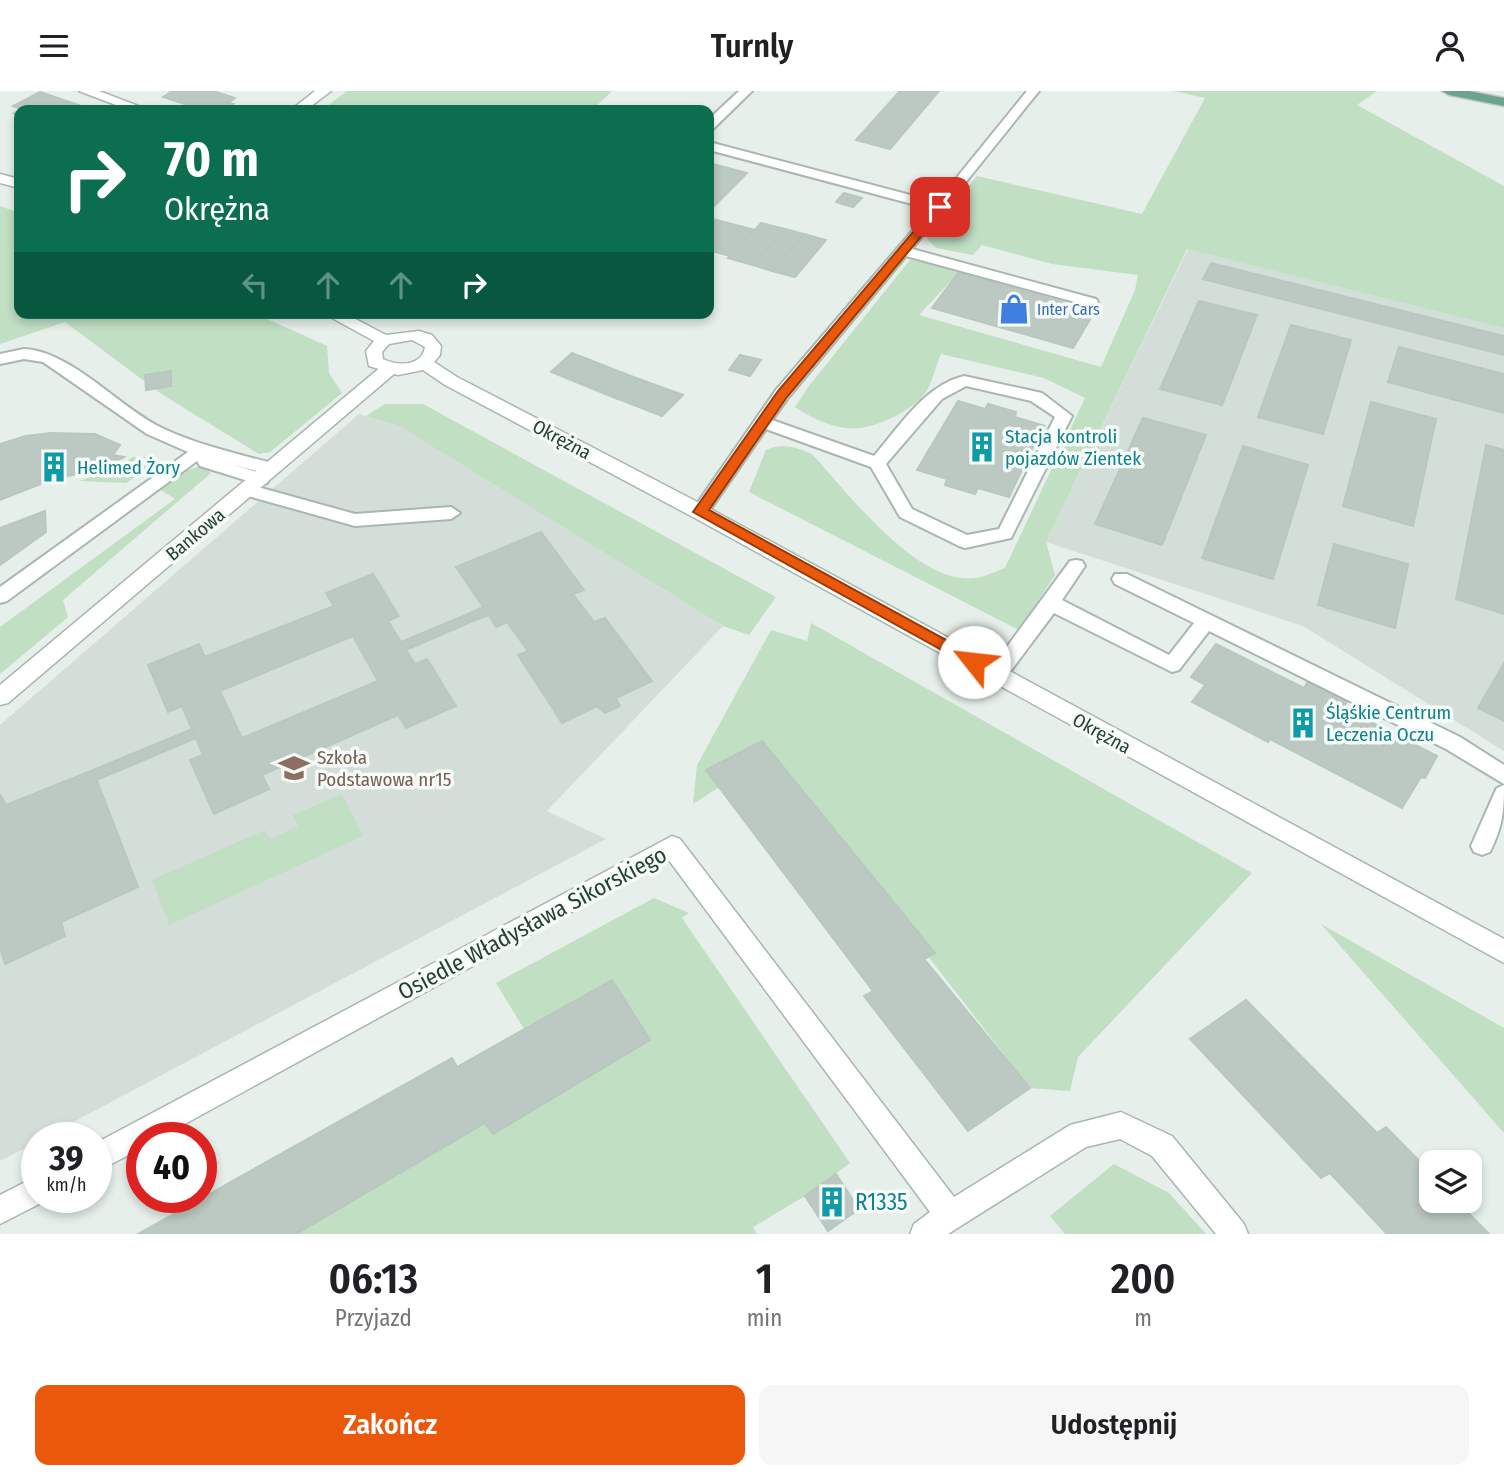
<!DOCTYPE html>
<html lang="pl">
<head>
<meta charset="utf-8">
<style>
	:root { --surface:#fff; --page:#f6f6f6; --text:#202124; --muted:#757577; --accent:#ea580c }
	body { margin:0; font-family:"Fira Sans Condensed",sans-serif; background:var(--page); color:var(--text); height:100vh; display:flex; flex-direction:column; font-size:26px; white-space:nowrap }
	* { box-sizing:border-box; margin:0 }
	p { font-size:23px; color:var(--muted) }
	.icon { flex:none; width:38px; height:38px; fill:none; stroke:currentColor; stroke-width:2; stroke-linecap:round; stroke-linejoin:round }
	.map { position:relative; height:1143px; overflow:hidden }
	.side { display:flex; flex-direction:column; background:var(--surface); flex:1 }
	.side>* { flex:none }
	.top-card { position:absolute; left:14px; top:14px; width:700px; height:214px; border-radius:14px; box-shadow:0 4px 10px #0003; background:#0b6e4f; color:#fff; overflow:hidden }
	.controls { position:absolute; left:1419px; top:1059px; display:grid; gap:14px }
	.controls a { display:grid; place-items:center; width:63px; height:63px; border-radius:14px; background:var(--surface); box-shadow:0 4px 10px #0003; font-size:35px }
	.speed { position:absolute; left:21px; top:1031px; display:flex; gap:14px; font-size:35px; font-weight:700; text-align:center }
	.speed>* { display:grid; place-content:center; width:91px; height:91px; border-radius:50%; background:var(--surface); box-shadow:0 4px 10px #0003; line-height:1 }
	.speed small { font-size:18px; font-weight:400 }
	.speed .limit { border:10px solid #d22; background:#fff; color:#111 }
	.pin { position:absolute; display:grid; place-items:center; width:60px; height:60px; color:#fff; margin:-30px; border-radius:14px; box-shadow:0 4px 10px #0006 }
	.me { position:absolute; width:77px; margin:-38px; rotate:299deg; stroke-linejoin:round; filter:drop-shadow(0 0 5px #0008) }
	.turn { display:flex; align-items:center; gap:24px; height:147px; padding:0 35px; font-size:32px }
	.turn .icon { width:91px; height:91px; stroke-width:2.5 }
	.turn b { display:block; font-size:49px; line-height:60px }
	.lanes { display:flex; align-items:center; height:66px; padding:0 35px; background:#0003; justify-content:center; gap:35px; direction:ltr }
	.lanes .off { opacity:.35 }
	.eta { display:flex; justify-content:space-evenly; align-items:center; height:119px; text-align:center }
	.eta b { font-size:42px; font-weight:600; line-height:49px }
	.primary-button { display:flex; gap:14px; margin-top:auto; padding:14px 35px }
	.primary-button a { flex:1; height:80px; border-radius:14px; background:var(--accent); color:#fff; font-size:28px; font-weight:600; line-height:80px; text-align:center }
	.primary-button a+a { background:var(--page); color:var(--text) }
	header { display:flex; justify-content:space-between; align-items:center; height:91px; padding:0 35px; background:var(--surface); font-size:32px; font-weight:600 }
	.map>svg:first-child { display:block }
</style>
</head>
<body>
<header><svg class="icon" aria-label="menu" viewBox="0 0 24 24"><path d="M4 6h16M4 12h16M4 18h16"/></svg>Turnly<svg class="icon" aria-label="person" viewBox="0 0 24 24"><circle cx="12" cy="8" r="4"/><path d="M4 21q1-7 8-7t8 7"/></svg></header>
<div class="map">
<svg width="1504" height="1143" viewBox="0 0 1504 1143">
	<rect width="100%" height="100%" fill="#e6efe9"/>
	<g fill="#d4ded8">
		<polygon points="1188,158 1504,235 1504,660 1303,535 1046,451"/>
		<polygon points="359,323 399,335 723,535 547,720 606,748 45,1046 37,1046 37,1051 0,1070 0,634"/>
	</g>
	<g fill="#c0dfc3">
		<polygon points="347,0 612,0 592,19 322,19"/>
		<path d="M 1173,0 L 1377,0 L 1357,14 L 1504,95 L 1504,237 L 1187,158 L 1046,451 L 1055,484 L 1019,539 L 749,401 L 766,359 C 783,352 795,356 812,363 C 847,401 918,495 975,487 C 985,486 996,480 1005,477 L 1085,307 L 1044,287 L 941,263 C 936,274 933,289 927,299 C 914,320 870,341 846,337 C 828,335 810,326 795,316 L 809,295 L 910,169 L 932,172 L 958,182 L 919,224 L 1101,276 L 1135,199 L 1138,184 L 1052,173 L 982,154 L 973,164 L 936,157 L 927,148 L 932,138 L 977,85 L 1142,123 L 1205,7 Z"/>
		<polygon points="0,115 19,122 19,222 254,222 327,255 329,282 342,302 270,361 259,363 163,304 65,231 0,253"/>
		<polygon points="385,313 423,313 776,506 749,544 723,535 399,335 366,325"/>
		<polygon points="133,366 153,366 154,373 126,392 79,390 114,378"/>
		<polygon points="197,376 208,378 211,382 63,509 68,526 0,583 0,536 175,408 159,398 188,379"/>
		<polygon points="811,532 1252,782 1078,966 1070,1000 1030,997 762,650 706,679 719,696 693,713 697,674 771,539 807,550"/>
		<polygon points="342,703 363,745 169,834 152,789 265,739 270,748 298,735 293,724"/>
		<polygon points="654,807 689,822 682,827 850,1072 805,1105 753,1136 757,1143 296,1143 485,1032 493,1043 650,949 612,889 524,938 496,892"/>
		<polygon points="1321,833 1504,937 1504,1042"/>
		<polygon points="1114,1073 1169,1102 1206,1143 1065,1143 1050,1125"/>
	</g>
	<g fill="#bbc9c2" stroke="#b8c8bf" stroke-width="2" fill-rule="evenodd">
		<polygon points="173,0 213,0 235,7 228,12 233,13 225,19 218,17 204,19 163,6"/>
		<polygon points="900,0 939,0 890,58 856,49"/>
		<polygon points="40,1 87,17 83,19 19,19 19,24 14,22 21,18 13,15"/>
		<polygon points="709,72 747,82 709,120"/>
		<polygon points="844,102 862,107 853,116 836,111"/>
		<polygon points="709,127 755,139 730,165 709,159"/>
		<polygon points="761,132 785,138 753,174 728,167"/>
		<polygon points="785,138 804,143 772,180 753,174"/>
		<polygon points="804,143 826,149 795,186 772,180"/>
		<polygon points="1211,172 1504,245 1504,264 1203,188"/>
		<polygon points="958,182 1095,220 1073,257 932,217"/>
		<polygon points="1199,210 1257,224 1222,314 1160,298"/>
		<polygon points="1291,234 1351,249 1323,343 1258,326"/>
		<polygon points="1399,256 1504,283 1504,322 1388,291"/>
		<polygon points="572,262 639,288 618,308 551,281"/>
		<polygon points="740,264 761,269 750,285 729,279"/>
		<polygon points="171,280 171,295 146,299 145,284"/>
		<polygon points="639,288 683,304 662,325 618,308"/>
		<polygon points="958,310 985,318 988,313 1016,321 1015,326 1045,335 1043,335 1009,406 978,397 975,403 945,394 947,388 917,379"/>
		<polygon points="1371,311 1436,328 1413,435 1343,415"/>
		<polygon points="1143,327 1206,344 1162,454 1095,433"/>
		<polygon points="51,342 95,343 120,354 113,364 124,366 101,379 56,387 0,409 0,353 26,345"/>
		<polygon points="1486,354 1504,359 1504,523 1456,508"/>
		<polygon points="1243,355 1308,374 1273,488 1202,467"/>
		<polygon points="45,420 46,441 0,474 0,437"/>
		<polygon points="541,441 584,499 573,503 594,531 605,527 652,590 616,607 620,615 605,622 597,615 562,632 518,564 528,560 507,531 496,536 489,524 473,530 468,523 483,516 456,476"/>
		<polygon points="1334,453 1408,473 1395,537 1318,514"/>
		<path d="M 373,483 L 399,525 L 388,530 L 401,551 L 415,573 L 427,568 L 456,615 L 406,637 L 398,624 L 262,684 L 269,698 L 214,723 L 190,669 L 203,664 L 182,615 L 168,621 L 148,574 L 199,553 L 205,566 L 334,515 L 326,502 ZM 353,545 L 378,590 L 242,647 L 220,600 Z"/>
		<polygon points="468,523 473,530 406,559 401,551"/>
		<polygon points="1216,553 1304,597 1309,589 1348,609 1343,617 1437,665 1425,687 1421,686 1402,717 1270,648 1268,651 1192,611 1205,594 1191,586"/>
		<polygon points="1504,572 1504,630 1478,617"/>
		<polygon points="192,638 196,647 97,689 93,679"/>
		<polygon points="762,650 935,862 924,868 1030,997 968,1040 864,905 873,900 706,679"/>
		<polygon points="93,679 138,796 61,831 65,845 5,873 0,857 0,704 6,714"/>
		<polygon points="612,889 650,949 493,1043 485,1032 296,1143 138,1143 452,967 457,976"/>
		<polygon points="1246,909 1377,1042 1386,1036 1432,1083 1432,1110 1457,1110 1489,1143 1387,1143 1330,1082 1321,1087 1190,948"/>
		<polygon points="836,1083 859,1118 828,1140 805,1105"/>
	</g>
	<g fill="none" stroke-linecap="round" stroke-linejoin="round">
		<g stroke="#a8b7af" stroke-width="4">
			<g id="service">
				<polygon points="739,0 752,0 713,38 709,39 709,28"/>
				<path d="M 1027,0 L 1039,0 L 912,158 L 1096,208 L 1098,211 L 1096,214 L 1086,214 L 906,165 L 788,307 L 772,329 L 874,365 C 900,335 924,295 964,285 L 1042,302 L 1072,325 L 1011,447 L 965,457 L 959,455 L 900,426 L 871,376 L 766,338 L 706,425 L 694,425 L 691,421 L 694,417 L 776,299 L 931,118 L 709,59 L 709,51 L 937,111 ZM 966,295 L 1031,310 L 1055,326 L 999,438 L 967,444 L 912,418 L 886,373 L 942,308 Z"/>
				<path d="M 24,258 C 71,260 120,317 162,337 C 200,355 239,363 279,374 L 281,378 L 273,384 L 234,374 L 267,384 L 269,388 L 267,392 L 261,394 L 200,375 L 197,370 L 7,510 L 0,512 L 0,496 L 188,361 L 147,343 L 43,271 L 24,268 L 0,273 L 0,263 Z"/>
				<polygon points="247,393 355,423 451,416 460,422 451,428 355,435 241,403 238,399"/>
				<polygon points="1076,469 1082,470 1085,475 1062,509 1169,564 1194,532 1115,493 1112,488 1115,483 1127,483 1460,646 1504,674 1504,693 1446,658 1209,540 1179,579 1172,581 1054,522 1004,589 997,591 990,589 987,584 990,579 1070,470"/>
				<path d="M 1504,694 C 1504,722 1502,736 1490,761 L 1482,764 L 1474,761 L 1471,755 L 1494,703 L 1497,697 Z"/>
			</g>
		</g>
		<g stroke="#a8b7af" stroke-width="3">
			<g id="minor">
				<polygon points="79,0 99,0 141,16 137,19 129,19"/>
				<polygon points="315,0 331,0 306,19 291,19"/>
				<polygon points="388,274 397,279 394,283 8,612 0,614 0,594 382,275"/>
				<polygon points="672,745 680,748 954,1106 1070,1034 1121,1021 1172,1045 1244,1133 1248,1143 1216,1143 1152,1065 1120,1048 1086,1056 948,1143 910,1143 914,1133 930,1121 668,768 161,1046 142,1046 142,1057 96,1081 96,1052"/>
				<polygon points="37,1085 37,1106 48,1106 47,1109 0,1133 0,1104"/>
			</g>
		</g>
		<g stroke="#a8b7af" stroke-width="3">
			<g id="tertiary">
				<polygon points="0,83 19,88 19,97 0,92"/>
				<path d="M 323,222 L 344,222 L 386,244 L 419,240 L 432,244 L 441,255 L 440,264 L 434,271 L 457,286 L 707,416 L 1504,848 L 1504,872 L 693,426 L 445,294 L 423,279 L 398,284 L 369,275 L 366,260 L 374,250 ZM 412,249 L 425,256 C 422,276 397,275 383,268 L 382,261 L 389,253 Z"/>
			</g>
		</g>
		<g stroke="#c2cac6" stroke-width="3">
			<polygon id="primary" points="1442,0 1469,0 1504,7 1504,15 1449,4"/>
		</g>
		<use href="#service" fill="#fff" fill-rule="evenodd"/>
		<use href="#minor" fill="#fff" fill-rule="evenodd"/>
		<use href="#tertiary" fill="#fff" fill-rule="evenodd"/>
		<use href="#primary" fill="#6ca38c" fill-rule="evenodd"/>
	</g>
	<polygon fill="#ea580c" stroke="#983908" stroke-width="2" points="940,113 946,116 944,118 787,306 709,419 979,567 981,571 979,575 974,577 693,421 778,300 936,114"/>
	<defs>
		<g id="shop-bare" transform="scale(2.415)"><path d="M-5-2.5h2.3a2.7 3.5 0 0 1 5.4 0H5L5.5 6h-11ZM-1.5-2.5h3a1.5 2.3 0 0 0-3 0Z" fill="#3f7fe0" stroke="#f7fbf8" stroke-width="2.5" paint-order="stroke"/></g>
		<g id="building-bare" transform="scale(2.415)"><path d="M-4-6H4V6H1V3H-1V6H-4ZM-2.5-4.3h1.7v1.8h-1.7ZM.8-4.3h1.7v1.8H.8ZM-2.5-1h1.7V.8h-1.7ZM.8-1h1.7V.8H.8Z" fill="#0f9aa8" stroke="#f7fbf8" stroke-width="2.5" paint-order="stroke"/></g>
		<g id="school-bare" transform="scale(2.415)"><path d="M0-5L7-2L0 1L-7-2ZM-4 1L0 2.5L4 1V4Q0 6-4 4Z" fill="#8d6e63" stroke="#f7fbf8" stroke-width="2.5" paint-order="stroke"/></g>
	</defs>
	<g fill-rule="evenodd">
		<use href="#shop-bare" x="1014" y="218"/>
		<use href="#building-bare" x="982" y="356"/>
		<use href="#building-bare" x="54" y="376"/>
		<use href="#building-bare" x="1303" y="632"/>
		<use href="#school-bare" x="294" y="677"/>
		<use href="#building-bare" x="832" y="1111"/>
	</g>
	<g text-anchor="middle" stroke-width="7" stroke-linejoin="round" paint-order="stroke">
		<g font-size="16" fill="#366cbe" stroke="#f7fbf8" text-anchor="start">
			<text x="1037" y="224">Inter Cars</text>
		</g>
		<g font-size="19" fill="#0d838f" stroke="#f7fbf8" text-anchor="start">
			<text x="1005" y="352">Stacja kontroli<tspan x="1005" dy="22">pojazdów Zientek</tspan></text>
			<text x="77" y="383">Helimed Żory</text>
			<text x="1326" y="628">Śląśkie Centrum<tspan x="1326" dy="22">Leczenia Oczu</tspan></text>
		</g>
		<g font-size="19" fill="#254135" stroke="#f7fbf8">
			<text transform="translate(562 348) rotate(28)" y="7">Okrężna</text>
			<text transform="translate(195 443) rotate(-40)" y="7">Bankowa</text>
			<text transform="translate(1102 642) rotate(29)" y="7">Okrężna</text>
		</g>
		<g font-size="19" fill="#785e54" stroke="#f7fbf8" text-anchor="start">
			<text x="317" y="673">Szkoła<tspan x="317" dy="22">Podstawowa nr15</tspan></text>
		</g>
		<g font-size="23" fill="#254135" stroke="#f7fbf8">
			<text transform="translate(532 832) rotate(-28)" y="8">Osiedle Władysława Sikorskiego</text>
		</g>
		<g font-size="23" fill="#0d838f" stroke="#f7fbf8" text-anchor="start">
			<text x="855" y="1119">R1335</text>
		</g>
	</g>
</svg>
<div class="controls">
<a><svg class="icon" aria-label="layers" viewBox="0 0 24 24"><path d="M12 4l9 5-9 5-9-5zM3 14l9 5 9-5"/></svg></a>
</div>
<div class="speed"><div>39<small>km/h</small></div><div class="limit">40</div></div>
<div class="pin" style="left:940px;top:116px;background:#d93025"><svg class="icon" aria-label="arrive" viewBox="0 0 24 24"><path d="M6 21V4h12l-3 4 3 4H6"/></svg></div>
<svg class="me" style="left:974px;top:571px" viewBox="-20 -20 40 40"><circle r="19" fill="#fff"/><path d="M0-13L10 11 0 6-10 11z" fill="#ea580c"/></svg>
<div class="top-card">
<div class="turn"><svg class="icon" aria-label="right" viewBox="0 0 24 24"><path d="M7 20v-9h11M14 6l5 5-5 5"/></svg><div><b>70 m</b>Okrężna</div></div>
<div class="lanes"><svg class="icon off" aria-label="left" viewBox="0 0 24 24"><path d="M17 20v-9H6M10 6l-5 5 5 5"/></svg><svg class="icon off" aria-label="ahead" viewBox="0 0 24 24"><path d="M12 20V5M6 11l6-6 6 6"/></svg><svg class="icon off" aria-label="ahead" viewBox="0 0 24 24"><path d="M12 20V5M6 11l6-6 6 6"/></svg><svg class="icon" aria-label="right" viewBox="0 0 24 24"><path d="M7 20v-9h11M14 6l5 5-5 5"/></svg></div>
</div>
</div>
<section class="side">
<div class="eta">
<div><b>06:13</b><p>Przyjazd</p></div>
<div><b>1</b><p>min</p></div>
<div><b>200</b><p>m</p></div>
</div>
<div class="primary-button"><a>Zakończ</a><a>Udostępnij</a></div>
</section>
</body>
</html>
